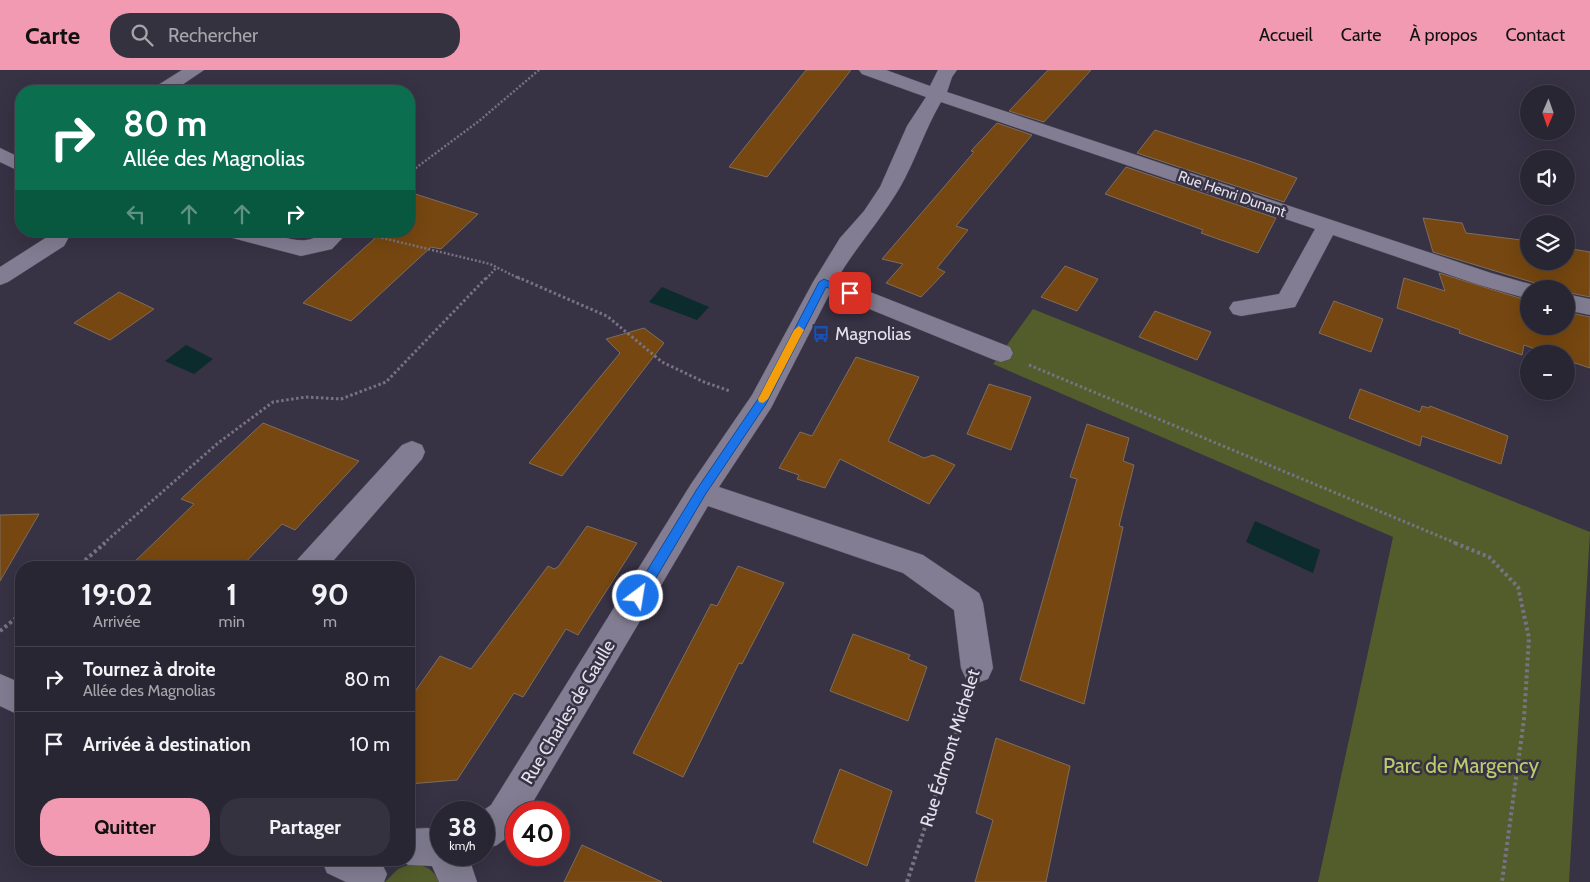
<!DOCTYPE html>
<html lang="fr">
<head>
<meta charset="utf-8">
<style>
	:root { --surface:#292633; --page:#35323f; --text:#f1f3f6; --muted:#a5a5ac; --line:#45434e; --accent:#f19ab1 }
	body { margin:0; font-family:Cabin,sans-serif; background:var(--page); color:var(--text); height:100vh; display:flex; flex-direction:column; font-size:19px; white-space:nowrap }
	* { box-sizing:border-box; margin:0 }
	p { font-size:16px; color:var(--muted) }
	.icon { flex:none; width:28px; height:28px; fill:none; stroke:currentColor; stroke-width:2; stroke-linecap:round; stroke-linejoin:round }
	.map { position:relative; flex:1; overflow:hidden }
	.sheet { position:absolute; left:15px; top:491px; width:400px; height:305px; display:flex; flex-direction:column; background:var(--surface); border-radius:20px; box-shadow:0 5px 20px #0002,0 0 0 1px var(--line) }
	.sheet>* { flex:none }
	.banner { position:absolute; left:15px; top:15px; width:400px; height:152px; border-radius:20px; box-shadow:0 5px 20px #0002,0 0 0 1px var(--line); background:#0b6e4f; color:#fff; overflow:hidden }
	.needle { width:32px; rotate:182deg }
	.buttons { position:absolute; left:1520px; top:15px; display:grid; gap:10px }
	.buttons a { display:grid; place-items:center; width:55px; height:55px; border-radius:50%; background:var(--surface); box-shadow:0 5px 20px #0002,0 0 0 1px var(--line); font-size:25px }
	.speed { position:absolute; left:430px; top:731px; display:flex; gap:10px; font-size:25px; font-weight:700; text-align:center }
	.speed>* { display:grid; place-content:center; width:65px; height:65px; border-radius:50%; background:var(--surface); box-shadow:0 5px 20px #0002,0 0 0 1px var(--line); line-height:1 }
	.speed small { font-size:12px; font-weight:400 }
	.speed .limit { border:8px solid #d22; background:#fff; color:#111 }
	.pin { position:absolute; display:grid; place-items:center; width:42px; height:42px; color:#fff; margin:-21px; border-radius:10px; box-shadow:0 2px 8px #0006 }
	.me { position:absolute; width:55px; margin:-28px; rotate:31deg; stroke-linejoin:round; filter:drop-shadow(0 0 4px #0008) }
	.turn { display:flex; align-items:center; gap:18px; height:105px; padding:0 25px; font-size:22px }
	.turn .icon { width:65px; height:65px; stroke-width:2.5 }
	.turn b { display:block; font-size:35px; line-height:42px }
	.lanes { display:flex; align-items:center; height:48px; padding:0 25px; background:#0003; justify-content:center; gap:25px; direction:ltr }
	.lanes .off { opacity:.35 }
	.eta { display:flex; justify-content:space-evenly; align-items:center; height:85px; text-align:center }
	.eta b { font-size:30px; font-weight:800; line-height:35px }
	.cta { display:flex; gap:10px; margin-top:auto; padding:10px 25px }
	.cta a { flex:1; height:58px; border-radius:20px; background:var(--accent); color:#111; font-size:20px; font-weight:800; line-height:58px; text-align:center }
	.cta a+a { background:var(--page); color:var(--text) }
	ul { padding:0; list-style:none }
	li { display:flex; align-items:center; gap:15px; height:65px; padding:0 25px; border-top:1px solid var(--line) }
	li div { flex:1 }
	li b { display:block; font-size:19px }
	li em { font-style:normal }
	header { display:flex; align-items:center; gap:30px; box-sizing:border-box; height:70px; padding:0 25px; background:var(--accent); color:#111 }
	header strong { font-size:24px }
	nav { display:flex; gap:28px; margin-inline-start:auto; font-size:18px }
	.search { width:350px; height:45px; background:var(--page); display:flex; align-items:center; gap:12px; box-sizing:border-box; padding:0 18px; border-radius:20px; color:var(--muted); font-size:19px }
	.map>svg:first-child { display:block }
</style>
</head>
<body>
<header>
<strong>Carte</strong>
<div class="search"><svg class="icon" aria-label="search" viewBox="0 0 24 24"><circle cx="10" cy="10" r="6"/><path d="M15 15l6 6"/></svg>Rechercher</div>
<nav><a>Accueil</a><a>Carte</a><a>À propos</a><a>Contact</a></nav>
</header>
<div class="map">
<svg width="1590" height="812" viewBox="0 0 1590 812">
	<rect width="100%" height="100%" fill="#373244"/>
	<g fill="#535c2b">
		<polygon points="1033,239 1590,462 1569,812 1318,812 1393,467 993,294"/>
		<path d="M 408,795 C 423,794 432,797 439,812 L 385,812 L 398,799 Z"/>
	</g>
	<g fill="#0b2b2c">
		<polygon points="662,217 709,237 697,250 649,232"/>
		<polygon points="186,275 213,289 194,304 165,291"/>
		<polygon points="1255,451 1320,480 1313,503 1246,472"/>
	</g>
	<g fill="#764710" stroke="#7e6d5e">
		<polygon points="806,0 851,0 767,107 729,97"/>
		<polygon points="1048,0 1091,0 1044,52 1009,41"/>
		<polygon points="997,53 1032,65 956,156 968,160 937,198 945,202 921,227 886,213 903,194 882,189 974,82 971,81"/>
		<polygon points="1155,60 1258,94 1297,108 1284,132 1137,83"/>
		<polygon points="1126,97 1276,148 1258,183 1201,163 1203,160 1105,124"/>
		<polygon points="409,122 478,144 441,179 431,177 351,251 303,233 383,161 409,161"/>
		<polygon points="1423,148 1462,153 1466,163 1529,171 1529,191 1566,191 1566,178 1590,182 1590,227 1566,222 1566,219 1541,219 1538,214 1433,182"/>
		<polygon points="1065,196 1098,209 1077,241 1041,227"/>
		<polygon points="1439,203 1529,231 1529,256 1566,256 1566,242 1590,247 1590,298 1566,290 1566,284 1549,284 1524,275 1522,285 1459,263 1460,260 1397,238 1404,208 1445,221"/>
		<polygon points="119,222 154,239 110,270 74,253"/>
		<polygon points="1334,231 1383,249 1371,282 1319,263"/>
		<polygon points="1155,241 1211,262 1197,290 1139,267"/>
		<polygon points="644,258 664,273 562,406 529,393 620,283 606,269"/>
		<polygon points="856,287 919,307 888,371 924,388 933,385 955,395 929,434 840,389 825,418 797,409 799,405 779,398 800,362 812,366"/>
		<polygon points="989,314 1031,327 1011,380 967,364"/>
		<polygon points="1360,319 1420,342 1422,336 1429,338 1430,336 1508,366 1501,394 1422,366 1420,376 1349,348"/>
		<polygon points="263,353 359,391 295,460 282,454 240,498 128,498 194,434 181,429"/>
		<polygon points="1087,354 1129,368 1123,391 1134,395 1119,456 1123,457 1084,634 1020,610 1077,409 1070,407"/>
		<polygon points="39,444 0,511 0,445"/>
		<polygon points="587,456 637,473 578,565 566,559 523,627 514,623 457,710 409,714 409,630 440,586 471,599 548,496 554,499 558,497"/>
		<polygon points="738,496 784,513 742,594 739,593 683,707 633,683 711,534 717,536"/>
		<polygon points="853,564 910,585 908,589 927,597 908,651 830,621"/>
		<polygon points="996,668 1070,696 1046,812 975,812 993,750 976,743"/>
		<polygon points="840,699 892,721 867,796 813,772"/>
		<polygon points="582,775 662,812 564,812"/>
	</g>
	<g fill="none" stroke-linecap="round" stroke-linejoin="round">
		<g stroke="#514e5d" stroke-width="1">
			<g id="minor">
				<polygon points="182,0 204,0 173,21 152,21 155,17"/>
				<path d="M 859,0 L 886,0 L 930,16 L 938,0 L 957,0 L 952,7 L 947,22 L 1491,203 L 1537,216 L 1539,219 L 1529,219 L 1529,229 L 1476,214 L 1333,165 L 1295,237 L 1241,246 L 1233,244 L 1229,238 L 1233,232 L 1279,224 L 1315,159 L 941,32 C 924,61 915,92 899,119 C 880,151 856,177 837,209 L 1010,277 L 1013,283 L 1010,289 L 1001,292 L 992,289 L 830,223 L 771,338 L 719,417 L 923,485 L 979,523 L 983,533 L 993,598 L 988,609 L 977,613 L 966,609 L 961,598 L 954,540 L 903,503 L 708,436 L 527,742 L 516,742 L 516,761 L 497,775 L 484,780 L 484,742 L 481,742 L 491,735 L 691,414 L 752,325 L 813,212 L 840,168 L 864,141 L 880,117 L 907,56 L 926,27 L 862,4 Z"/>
				<polygon points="0,78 21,88 21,102 0,92"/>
				<polygon points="50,161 72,161 64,176 8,212 0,215 0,197 47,167"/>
				<path d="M 222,161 C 235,161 249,159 262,162 C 285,166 305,179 325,161 L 349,161 L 332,179 L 301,186 L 225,166 Z"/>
				<polygon points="1566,224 1590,229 1590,245 1566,240"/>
				<polygon points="412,371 422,375 425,382 422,389 327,498 293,498 298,489 402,375"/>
				<polygon points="0,604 21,613 21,646 0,636"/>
				<polygon points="428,758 441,763 441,785 468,785 477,812 439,812 432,796 409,795 397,790 409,790 409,759"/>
				<polygon points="322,790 380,790 387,804 384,812 346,812 327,803"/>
			</g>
		</g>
		<g stroke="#787383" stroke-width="2.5" stroke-dasharray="2 2" stroke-linecap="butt">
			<polyline points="409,103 479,51 539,0"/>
			<polyline points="366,164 490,194 520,209"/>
			<polyline points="486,209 497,197"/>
		</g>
		<g stroke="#787383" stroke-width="3" stroke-dasharray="2.5 2.5" stroke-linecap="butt">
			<polyline points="517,207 607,246 662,292 704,312 730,321"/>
			<polyline points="1029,295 1458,474"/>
			<polyline points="103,474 218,373 273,332 306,327 341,329 386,312 487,207"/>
		</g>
		<g stroke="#787383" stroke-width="4" stroke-dasharray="3 3" stroke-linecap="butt">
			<polyline points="1455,473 1489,487 1518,517 1529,568 1524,649 1502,812"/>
			<polyline points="76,498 105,473"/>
			<polyline points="0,561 21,544"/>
			<polyline points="907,812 967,629"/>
		</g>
		<use href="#minor" fill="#827d92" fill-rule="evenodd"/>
	</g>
	<polygon fill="#1a73e8" stroke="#114b97" points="824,209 855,223 850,226 826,217 766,334 705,425 643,530 634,530 632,526 634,522 697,419 758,329 819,212"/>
	<polygon fill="#f59e0b" points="799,256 804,260 768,329 763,333 759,332 758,329 794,260"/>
	<defs>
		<g id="bus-bare" transform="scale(1.35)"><path d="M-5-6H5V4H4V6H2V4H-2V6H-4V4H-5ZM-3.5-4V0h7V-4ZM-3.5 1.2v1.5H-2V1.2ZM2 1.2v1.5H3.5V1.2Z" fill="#1a4fb4" stroke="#373244" stroke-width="2.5" paint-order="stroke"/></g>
	</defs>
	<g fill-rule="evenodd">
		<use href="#bus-bare" x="821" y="264"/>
	</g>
	<g text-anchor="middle" stroke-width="5" stroke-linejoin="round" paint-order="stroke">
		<g font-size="15" fill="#e4e1ed" stroke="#373244">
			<text transform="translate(1232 124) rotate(19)" y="5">Rue Henri Dunant</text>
		</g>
		<g font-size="18" fill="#e4e1ed" stroke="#373244" text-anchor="start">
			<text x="835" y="270">Magnolias</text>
		</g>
		<g font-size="18" fill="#e4e1ed" stroke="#373244">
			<text transform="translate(568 642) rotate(-59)" y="6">Rue Charles de Gaulle</text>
			<text transform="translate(950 678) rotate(-73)" y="6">Rue Édmont Michelet</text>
		</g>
		<g font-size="21" fill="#bccc6d" stroke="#373244">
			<text x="1461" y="703">Parc de Margency</text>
		</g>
	</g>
</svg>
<div class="buttons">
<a><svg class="needle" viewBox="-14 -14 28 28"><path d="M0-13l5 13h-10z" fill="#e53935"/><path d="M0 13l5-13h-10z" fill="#a5a5ac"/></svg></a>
<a><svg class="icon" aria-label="sound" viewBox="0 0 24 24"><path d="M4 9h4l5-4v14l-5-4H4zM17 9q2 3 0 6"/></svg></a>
<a><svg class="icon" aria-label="layers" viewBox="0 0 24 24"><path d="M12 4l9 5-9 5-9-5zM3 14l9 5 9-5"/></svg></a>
<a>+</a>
<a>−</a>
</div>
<div class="speed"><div>38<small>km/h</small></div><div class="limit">40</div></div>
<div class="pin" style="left:850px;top:223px;background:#d93025"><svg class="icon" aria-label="arrive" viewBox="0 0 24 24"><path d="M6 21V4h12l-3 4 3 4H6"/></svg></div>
<svg class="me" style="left:638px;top:526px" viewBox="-20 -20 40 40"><circle r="17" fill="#1a73e8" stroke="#fff" stroke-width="3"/><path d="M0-11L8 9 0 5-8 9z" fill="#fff"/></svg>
<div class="banner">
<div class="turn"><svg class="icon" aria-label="right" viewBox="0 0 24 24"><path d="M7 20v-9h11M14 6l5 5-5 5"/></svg><div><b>80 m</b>Allée des Magnolias</div></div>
<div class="lanes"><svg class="icon off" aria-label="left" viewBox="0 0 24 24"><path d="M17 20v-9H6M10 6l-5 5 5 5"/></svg><svg class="icon off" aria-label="ahead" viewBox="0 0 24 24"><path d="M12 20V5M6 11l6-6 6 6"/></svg><svg class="icon off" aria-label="ahead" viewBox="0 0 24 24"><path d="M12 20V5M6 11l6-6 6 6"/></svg><svg class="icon" aria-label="right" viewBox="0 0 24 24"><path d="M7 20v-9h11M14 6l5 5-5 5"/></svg></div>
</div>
<section class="sheet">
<div class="eta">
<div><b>19:02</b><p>Arrivée</p></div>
<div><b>1</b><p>min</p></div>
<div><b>90</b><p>m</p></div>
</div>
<ul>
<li><svg class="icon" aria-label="right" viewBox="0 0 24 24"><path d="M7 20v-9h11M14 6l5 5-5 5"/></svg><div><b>Tournez à droite</b><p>Allée des Magnolias</p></div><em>80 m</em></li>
<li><svg class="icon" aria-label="arrive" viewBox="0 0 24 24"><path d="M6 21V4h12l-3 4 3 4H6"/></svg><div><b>Arrivée à destination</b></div><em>10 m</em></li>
</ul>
<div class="cta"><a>Quitter</a><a>Partager</a></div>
</section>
</div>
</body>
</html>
